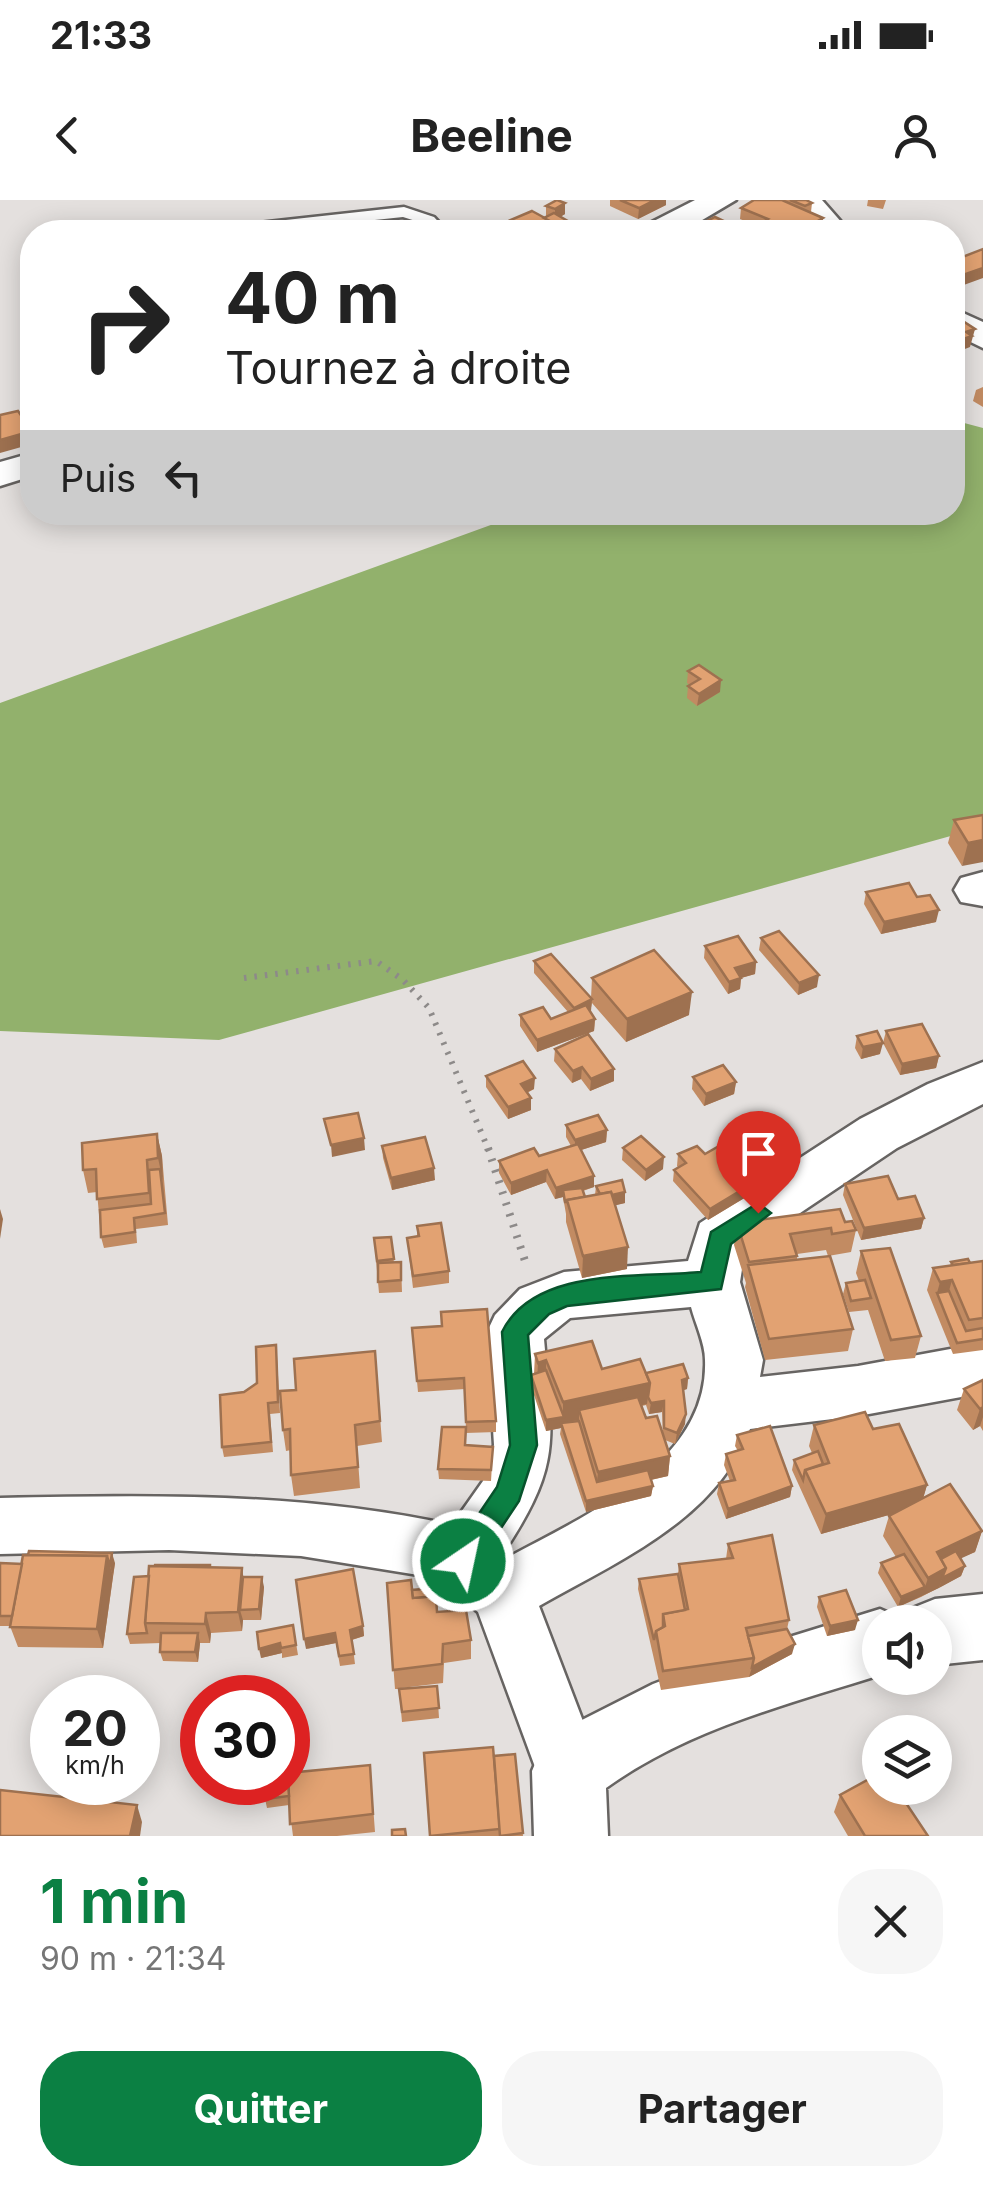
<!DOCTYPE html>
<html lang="fr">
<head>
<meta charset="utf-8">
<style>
	:root { --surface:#fff; --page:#f6f6f6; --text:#222; --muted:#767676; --accent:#0b8043 }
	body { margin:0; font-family:Inter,sans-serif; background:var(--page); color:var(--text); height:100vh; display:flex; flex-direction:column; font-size:38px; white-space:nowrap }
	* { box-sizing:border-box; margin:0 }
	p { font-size:32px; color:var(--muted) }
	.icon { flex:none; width:55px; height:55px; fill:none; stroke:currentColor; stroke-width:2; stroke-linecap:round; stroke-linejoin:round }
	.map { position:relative; height:1636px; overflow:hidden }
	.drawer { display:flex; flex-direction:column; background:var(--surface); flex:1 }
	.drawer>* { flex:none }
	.guide { position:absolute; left:20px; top:20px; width:945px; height:305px; border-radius:40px; box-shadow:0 5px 25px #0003; background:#fff; color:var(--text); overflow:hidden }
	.buttons { position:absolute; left:862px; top:1405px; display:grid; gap:20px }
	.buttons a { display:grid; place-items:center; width:90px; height:90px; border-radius:50%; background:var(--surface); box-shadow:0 5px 25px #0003; font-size:50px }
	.speed { position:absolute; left:30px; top:1475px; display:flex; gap:20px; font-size:50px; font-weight:700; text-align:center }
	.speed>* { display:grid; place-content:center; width:130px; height:130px; border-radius:50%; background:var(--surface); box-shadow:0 5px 25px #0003; line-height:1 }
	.speed small { font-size:25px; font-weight:400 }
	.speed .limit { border:15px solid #d22; background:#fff; color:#111 }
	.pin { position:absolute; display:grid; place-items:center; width:85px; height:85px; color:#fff; margin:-102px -42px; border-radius:50% 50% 50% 0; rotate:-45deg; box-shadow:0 0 10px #0007 }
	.pin .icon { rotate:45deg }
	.me { position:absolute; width:110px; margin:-55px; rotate:34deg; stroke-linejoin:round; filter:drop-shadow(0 0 8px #0008) }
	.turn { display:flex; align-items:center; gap:35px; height:210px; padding:0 40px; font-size:45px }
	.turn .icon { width:130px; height:130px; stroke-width:2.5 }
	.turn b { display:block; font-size:70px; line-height:85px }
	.then { display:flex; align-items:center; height:95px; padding:0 40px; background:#0003; gap:20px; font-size:38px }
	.round { display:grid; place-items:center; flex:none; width:105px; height:105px; border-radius:40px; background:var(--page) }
	.summary { display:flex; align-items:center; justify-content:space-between; height:170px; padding:0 40px }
	h1 { font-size:60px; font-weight:700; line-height:75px; color:var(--accent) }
	.primary-button { display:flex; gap:20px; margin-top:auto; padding:20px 40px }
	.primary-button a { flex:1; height:115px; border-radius:40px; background:var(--accent); color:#fff; font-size:40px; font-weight:700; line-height:115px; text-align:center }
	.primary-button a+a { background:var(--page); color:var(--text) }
	.status { display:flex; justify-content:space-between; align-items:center; height:70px; padding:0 50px; background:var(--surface); direction:ltr }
	.status svg { height:28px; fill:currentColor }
	header { display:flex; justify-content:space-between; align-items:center; height:130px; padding:0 40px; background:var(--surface); font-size:45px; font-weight:700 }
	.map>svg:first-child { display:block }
</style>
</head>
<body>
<div class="status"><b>21:33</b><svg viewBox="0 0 49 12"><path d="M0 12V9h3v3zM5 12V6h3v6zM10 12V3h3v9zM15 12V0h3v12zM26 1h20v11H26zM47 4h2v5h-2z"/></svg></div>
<header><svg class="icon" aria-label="back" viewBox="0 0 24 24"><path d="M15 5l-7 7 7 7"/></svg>Beeline<svg class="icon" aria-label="person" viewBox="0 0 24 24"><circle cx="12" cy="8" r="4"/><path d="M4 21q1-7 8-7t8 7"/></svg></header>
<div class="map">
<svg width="983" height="1636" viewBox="0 0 983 1636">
	<rect width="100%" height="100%" fill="#e4e0de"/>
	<polygon fill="#92b16c" points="953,220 983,228 983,627 219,840 0,831 0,503 524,313 952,312"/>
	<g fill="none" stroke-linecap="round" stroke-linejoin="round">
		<g stroke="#676462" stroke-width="5">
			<polygon id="lane" points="404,7 434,17 448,32 431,32 422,23 403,17 262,32 214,32 222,27"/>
		</g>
		<g stroke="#676462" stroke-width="5">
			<g id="street">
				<polygon points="695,0 736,0 682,32 642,32 646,25"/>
				<polygon points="788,0 822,0 850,32 816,32"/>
				<polygon points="952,108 983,122 983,148 952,133"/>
				<polygon points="32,253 32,276 0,286 0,262"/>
				<polygon points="983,672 983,706 961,702 954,690 961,678"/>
				<path d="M 983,862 L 983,904 L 897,948 L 745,1050 L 740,1082 L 763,1160 L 760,1177 L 858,1166 L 983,1143 L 983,1193 L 858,1216 L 750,1229 C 716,1320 618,1361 539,1406 L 602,1571 L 593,1594 L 569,1604 L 545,1594 L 478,1412 L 437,1378 L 301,1356 L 169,1350 L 0,1354 L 0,1298 C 152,1295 303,1292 452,1325 L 483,1281 L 494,1245 L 487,1132 L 495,1115 L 520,1089 L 564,1072 L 688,1061 L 700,1023 L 860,919 L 928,884 ZM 691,1107 C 695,1123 705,1143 705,1160 C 709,1264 583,1316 507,1358 L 502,1355 C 562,1265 553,1242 544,1139 L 570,1118 Z"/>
			</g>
		</g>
		<g stroke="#676462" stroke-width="5">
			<path id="secondary" d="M 983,1394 L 983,1460 L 935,1465 L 935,1422 L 880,1422 L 880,1475 C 785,1505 688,1529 606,1588 L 608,1636 L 534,1636 L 532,1571 L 543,1545 L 578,1522 L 653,1484 L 718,1459 L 880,1409 L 905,1420 L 910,1409 L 935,1399 Z"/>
		</g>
		<polyline stroke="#8d8a89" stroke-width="6" stroke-dasharray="2.5 8" stroke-linecap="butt" points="244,778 376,761 403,780 429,808 489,951"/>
		<polyline stroke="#8d8a89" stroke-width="8" stroke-dasharray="2.5 9" stroke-linecap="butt" points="488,948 527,1067"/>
		<use href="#lane" fill="#fff" fill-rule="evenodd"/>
		<use href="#street" fill="#fff" fill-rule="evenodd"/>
		<use href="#secondary" fill="#fff" fill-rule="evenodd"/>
	</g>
	<g fill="#c28b62" fill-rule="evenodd">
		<polygon points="610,0 666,0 666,5 638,19 610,6"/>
		<polygon points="785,0 806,0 812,3 811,12 823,18 822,29 816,32 752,32 753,28 757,26 740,19 741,8"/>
		<polygon points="868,0 886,0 883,9 867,6"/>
		<polygon points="546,6 565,14 560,17 578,27 577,32 485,32 544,18 546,17"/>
		<polygon points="952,47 957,49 955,60 983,49 961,86 952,81"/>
		<polygon points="983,187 983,207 973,201 976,190"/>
		<polygon points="688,471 720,492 697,506 687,498 688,486 690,485 687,483"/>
		<polygon points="983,615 962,666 948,643 954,620"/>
		<polygon points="866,692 917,697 936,722 881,734 864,704"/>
		<polygon points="761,738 817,787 798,795 759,750"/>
		<polygon points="705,746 756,762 755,774 741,778 740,789 728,794 704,758"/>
		<polygon points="534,761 591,798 592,778 689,815 626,842 592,803 590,812 595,819 594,831 537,852 520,826 520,815 551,819 568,812 534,773"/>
		<polygon points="886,831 939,856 936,868 900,875 883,843"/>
		<polygon points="857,836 880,854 861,859 855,848"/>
		<polygon points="555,849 614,881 590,891 581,879 572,883 554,861"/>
		<polygon points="486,876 534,889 527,893 531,898 531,910 508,919 486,887"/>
		<polygon points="693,877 736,882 734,894 704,906 692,889"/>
		<polygon points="566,925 607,930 606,942 581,950 594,976 594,987 583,991 585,997 595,995 596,986 625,992 625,1003 615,1005 627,1069 582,1078 566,1022 566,1014 563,997 555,999 546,982 511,995 499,973 499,961 539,956 571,946 566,937"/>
		<polygon points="157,934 162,956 168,1025 136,1029 137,1043 104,1048 101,1037 97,992 88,993 83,970"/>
		<polygon points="382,946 435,980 392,990 383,958"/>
		<polygon points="623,948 663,969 645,981 622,960"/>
		<polygon points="678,954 742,961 736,965 753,983 751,994 708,1020 673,981 674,970 679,968 677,966"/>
		<polygon points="845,984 898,999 924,1018 921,1029 861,1040 843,995"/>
		<polygon points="845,1022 856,1030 851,1052 828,1056 826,1050 797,1054 797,1060 853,1129 848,1151 765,1160 745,1087 746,1083 734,1045 737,1023"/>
		<polygon points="417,1026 449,1071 449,1083 413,1088 407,1038 417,1036"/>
		<polygon points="391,1037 394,1063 401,1062 402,1092 379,1093 374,1038"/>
		<polygon points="861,1051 921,1136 915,1158 885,1161 868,1110 849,1112 843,1094 846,1083 859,1081 856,1073"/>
		<polygon points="983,1061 983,1150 953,1154 927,1090 933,1068 950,1066 951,1062 970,1063"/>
		<polygon points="442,1126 496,1221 496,1232 466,1233 465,1189 418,1192 412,1128"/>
		<polygon points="375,1151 382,1242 357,1246 360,1288 294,1296 291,1275 291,1250 286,1251 283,1230 296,1190"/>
		<path d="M 535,1154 L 602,1169 L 688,1178 L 687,1189 L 683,1190 L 685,1224 L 675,1244 L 665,1240 L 670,1256 L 668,1276 L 651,1280 L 653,1286 L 651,1296 L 586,1312 L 560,1234 L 561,1228 L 546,1231 L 531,1186 L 531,1175 L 534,1174 ZM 646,1205 L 649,1214 L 662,1212 L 663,1234 L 646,1218 L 642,1206 Z"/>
		<polygon points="277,1156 280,1213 270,1214 273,1252 224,1257 222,1247 244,1192 257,1183"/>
		<polygon points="983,1180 983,1231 980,1226 973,1230 957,1210 964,1189"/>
		<polygon points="814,1225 873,1229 927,1285 923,1298 982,1331 975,1352 960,1358 965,1366 961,1376 921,1397 898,1407 878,1373 881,1363 896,1357 883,1336 889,1316 892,1314 821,1334 792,1270 794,1260 812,1253 809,1246"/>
		<polygon points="737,1235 792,1286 790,1297 726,1319 717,1294 719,1283 730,1281 724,1265 726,1254 738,1251 735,1246"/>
		<polygon points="465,1245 493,1247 491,1281 439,1279 438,1269"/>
		<polygon points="728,1344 789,1420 787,1429 792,1454 749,1477 661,1490 638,1389 639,1379 678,1374 679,1364 726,1359"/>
		<polygon points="0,1363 115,1363 103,1448 18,1447 10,1426 0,1426"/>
		<polygon points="210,1367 242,1368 243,1377 264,1387 261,1420 243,1420 242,1431 211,1433 210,1443 200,1443 198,1462 163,1461 160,1452 161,1443 130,1444 127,1434 149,1376"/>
		<polygon points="387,1383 412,1390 471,1440 471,1459 444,1463 443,1483 401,1488 437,1486 439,1518 402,1522 399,1489 395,1489"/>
		<polygon points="819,1397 855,1430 827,1436 817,1407"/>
		<polygon points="293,1425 298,1455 282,1458 282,1453 261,1458"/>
		<polygon points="363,1426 364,1436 352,1440 355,1464 340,1466 336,1443 306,1449"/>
		<polygon points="515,1554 523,1636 430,1636 494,1556"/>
		<polygon points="370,1565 375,1632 337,1636 293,1636 289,1605 267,1608 265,1599 288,1582"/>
		<polygon points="840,1595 928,1636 848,1636 834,1612"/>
	</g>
	<g fill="#9e7150">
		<polygon points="655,0 666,0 666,5 638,19 639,8"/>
		<polygon points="565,3 565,14 555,20 555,9"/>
		<polygon points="823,18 822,29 816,32 798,32"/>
		<polygon points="556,24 556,32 537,32"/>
		<polygon points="983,68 983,78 961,86 963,75"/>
		<polygon points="975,129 970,147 952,154 952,143 966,132"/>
		<polygon points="32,231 32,244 0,253 0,240"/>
		<polygon points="721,480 720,492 697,506 699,494"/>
		<polygon points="983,640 983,662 962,666 968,643"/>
		<polygon points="939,710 936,722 881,734 884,722"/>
		<polygon points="756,762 755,774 741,778 740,789 728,794 729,782 735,768"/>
		<polygon points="819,775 817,787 798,795 799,783"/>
		<polygon points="692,792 689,815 626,842 627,819"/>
		<polygon points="592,799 591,811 574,820 574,808"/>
		<polygon points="595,819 594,831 537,852 537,840"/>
		<polygon points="883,843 880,854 861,859 863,847"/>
		<polygon points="939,856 936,868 900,875 902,864"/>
		<polygon points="582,867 581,879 572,883 573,871"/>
		<polygon points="614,869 614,881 590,891 591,879"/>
		<polygon points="535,878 534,889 521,895 521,884"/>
		<polygon points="736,882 734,894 704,906 706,894"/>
		<polygon points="531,898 531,910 508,919 508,907"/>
		<polygon points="607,930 606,942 575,952 575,940"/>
		<polygon points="157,934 162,956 163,981 158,958"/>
		<polygon points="364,938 365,950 332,957 331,945"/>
		<polygon points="744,950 742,961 728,970 730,959"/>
		<polygon points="664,957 663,969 645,981 646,970"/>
		<polygon points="434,968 435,980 392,990 391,978"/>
		<polygon points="547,970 546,982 511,995 511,983"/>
		<polygon points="594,976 594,987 564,996 563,990 563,997 555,999 556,988"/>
		<polygon points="753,983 751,994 708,1020 710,1009"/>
		<polygon points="625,992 625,1003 601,1009 601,997"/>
		<polygon points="0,1009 3,1019 0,1039"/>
		<polygon points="924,1018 921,1029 861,1040 864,1028"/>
		<polygon points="628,1047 627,1069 582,1078 583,1056"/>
		<polygon points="952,1080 946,1102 937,1093 940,1082"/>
		<polygon points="546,1160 546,1181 537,1184 538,1163"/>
		<polygon points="688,1178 687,1189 681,1191 682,1180"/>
		<polygon points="650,1183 647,1204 582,1219 579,1210 579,1220 561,1223 561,1228 546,1231 546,1220 563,1217 563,1202"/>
		<polygon points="664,1201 662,1212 649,1214 651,1203"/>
		<polygon points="983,1207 983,1217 980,1226 973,1230 980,1209"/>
		<polygon points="686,1214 685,1224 675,1244 677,1233"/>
		<polygon points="670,1256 668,1276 596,1292 598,1272"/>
		<polygon points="927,1285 921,1306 821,1334 826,1314"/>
		<polygon points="653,1286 651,1296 586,1312 586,1301"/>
		<polygon points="792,1286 790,1297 726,1319 728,1309"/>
		<polygon points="982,1331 975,1352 938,1369 937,1352"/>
		<polygon points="112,1353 115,1363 113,1376 110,1366"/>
		<polygon points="107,1356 113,1376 103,1448 97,1429"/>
		<polygon points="965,1366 961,1376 939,1388 942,1378"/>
		<polygon points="242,1368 245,1387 240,1410 243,1420 242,1431 238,1412"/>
		<polygon points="946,1368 939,1388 898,1407 901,1397 925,1387 928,1378"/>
		<polygon points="262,1377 264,1387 261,1420 259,1409"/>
		<polygon points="206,1413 211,1433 210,1443 205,1424"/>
		<polygon points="858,1420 855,1430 827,1436 830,1426"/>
		<polygon points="363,1426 364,1436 351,1440 350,1430"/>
		<polygon points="198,1433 200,1443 198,1462 195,1452"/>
		<polygon points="335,1433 336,1443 306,1449 304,1439"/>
		<polygon points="280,1443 282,1453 261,1458 259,1449"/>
		<polygon points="795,1444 792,1454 749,1477 752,1467"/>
		<polygon points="137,1605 142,1622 140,1636 130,1636"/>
	</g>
	<g fill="#e2a272" stroke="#9e7150" stroke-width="2.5">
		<polygon points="557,0 565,3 555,9 546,6"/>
		<polygon points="620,0 655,0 639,8"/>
		<polygon points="754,0 782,0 823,18 798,32 763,32 753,28 768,19 741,8"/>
		<polygon points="790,0 806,0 812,3 805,6"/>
		<polygon points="532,11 556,24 537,32 526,32 514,26 508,28 516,32 485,31"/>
		<polygon points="554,13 578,27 562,32 556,28 556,24 544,18"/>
		<polygon points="715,17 745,31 742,32 685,32"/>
		<polygon points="983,49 983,68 963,75 952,69 952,61"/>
		<polygon points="952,114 975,129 966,132 972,136 952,143"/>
		<polygon points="18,211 32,231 0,240 0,215"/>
		<polygon points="699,465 721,480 699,494 688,486 700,479 688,471"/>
		<polygon points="983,615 983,640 968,643 954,620"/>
		<polygon points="909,683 917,697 930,695 939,710 884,722 866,692"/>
		<polygon points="779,731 819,775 799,783 761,738"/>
		<polygon points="738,736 756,762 735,768 741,778 729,782 705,746"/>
		<polygon points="654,750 692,792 627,819 592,778"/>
		<polygon points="551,754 592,799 574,808 534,761"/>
		<polygon points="586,805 595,819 537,840 520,815 543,807 551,819"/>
		<polygon points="922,824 939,856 902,864 886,831"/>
		<polygon points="877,831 883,843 863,847 857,836"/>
		<polygon points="588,834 614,869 591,879 582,867 573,871 555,849"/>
		<polygon points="523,861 535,878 521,884 531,898 508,907 486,876"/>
		<polygon points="723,865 736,882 706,894 693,877"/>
		<polygon points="358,913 364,938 331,945 324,919"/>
		<polygon points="598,915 607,930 575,940 566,925"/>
		<polygon points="157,934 158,958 147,960 149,993 97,999 96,969 83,970 82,943"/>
		<polygon points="641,936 664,957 646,970 623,948"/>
		<polygon points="425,937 434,968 391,978 382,946"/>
		<polygon points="733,938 744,950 730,959 753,983 710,1009 674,970 686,963 678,954 697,946 705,954"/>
		<polygon points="578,944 594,976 556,988 547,970 511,983 499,961 534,948 539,956"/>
		<polygon points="160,969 165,1013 134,1018 135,1032 101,1037 100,1010 151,1004 149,970"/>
		<polygon points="888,976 898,999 915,996 924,1018 864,1028 845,984"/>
		<polygon points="622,980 625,992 612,995 611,992 600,994 596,986"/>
		<polygon points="582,988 585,997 567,1000 567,1002 565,1002 563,990"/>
		<polygon points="611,992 628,1047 583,1056 567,1000"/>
		<polygon points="840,1009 845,1022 852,1021 856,1030 832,1034 831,1028 790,1034 797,1056 749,1062 737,1023"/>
		<polygon points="441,1023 449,1071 413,1076 407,1038 419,1036 417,1026"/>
		<polygon points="391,1037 394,1059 377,1061 374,1038"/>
		<polygon points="890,1048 921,1136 891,1140 861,1051"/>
		<polygon points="830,1056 853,1129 769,1139 748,1065"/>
		<polygon points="968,1059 970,1063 953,1065 951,1062"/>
		<polygon points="983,1061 983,1118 969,1120 952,1080 940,1082 933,1068"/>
		<polygon points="401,1062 401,1080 378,1082 378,1063"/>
		<polygon points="865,1080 871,1098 851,1101 846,1083"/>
		<polygon points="949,1091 966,1131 983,1128 983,1139 957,1143 937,1093"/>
		<polygon points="487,1109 496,1221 466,1222 464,1178 417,1181 412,1128 442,1126 441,1112"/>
		<polygon points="592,1141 602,1169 640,1159 650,1183 563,1202 546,1160 538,1163 535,1154"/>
		<polygon points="276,1145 278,1202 268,1203 271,1242 222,1247 220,1195 244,1192 257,1183 256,1147"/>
		<polygon points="375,1151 380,1221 355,1225 358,1267 291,1275 290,1229 283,1230 280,1191 296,1190 294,1159"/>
		<polygon points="683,1164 688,1178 682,1180 686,1214 677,1233 664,1228 664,1201 651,1203 648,1197 650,1183 646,1173"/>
		<polygon points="546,1170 564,1217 546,1220 531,1175"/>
		<polygon points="983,1180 983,1207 980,1209 964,1189"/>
		<polygon points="638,1197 646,1218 657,1216 670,1256 598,1272 579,1210"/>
		<polygon points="865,1212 873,1229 899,1224 927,1285 826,1314 805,1270 829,1263 814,1225"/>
		<polygon points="579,1221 597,1282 648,1270 653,1286 586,1301 561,1223"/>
		<polygon points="770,1226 792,1286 728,1309 719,1283 735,1280 726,1254 743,1249 737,1235"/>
		<polygon points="442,1227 466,1227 465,1245 493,1247 491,1270 438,1269"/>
		<polygon points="818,1251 823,1264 805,1270 803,1280 794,1260"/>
		<polygon points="950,1284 982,1331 937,1352 946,1368 928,1378 889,1316"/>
		<polygon points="772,1335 789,1420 746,1428 754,1458 663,1471 656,1431 665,1426 663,1414 688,1409 679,1364 733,1358 728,1344"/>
		<polygon points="29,1351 112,1353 110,1366 107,1356 28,1355"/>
		<polygon points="956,1351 965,1366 942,1378 946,1368 941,1359"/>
		<polygon points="904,1354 925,1387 901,1397 881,1363"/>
		<polygon points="23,1355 107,1356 97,1429 10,1427"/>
		<polygon points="0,1363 22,1364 12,1416 0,1416"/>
		<polygon points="155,1365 210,1365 210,1367 154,1367"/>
		<polygon points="149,1366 242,1368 238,1412 206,1413 205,1424 145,1423"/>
		<polygon points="353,1369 363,1426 350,1430 354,1454 339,1456 335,1433 304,1439 296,1380"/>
		<polygon points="678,1374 685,1410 663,1414 663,1427 656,1431 654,1440 639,1379"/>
		<polygon points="149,1376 145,1423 147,1433 127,1434 134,1377"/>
		<polygon points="243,1377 262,1377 259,1409 240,1410"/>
		<polygon points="411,1380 413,1398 436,1396 437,1412 466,1410 471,1440 443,1444 442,1464 393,1470 387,1383"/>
		<polygon points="435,1388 436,1396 413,1398 412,1390"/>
		<polygon points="846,1390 858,1420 830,1426 819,1397"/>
		<polygon points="293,1425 296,1445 281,1448 280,1443 259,1449 257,1432"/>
		<polygon points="787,1429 795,1444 752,1467 754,1458 748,1436"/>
		<polygon points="161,1433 198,1433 195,1452 160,1452"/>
		<polygon points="437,1486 439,1508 402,1512 399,1489"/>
		<polygon points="493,1547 500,1629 430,1636 424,1553"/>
		<polygon points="515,1554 523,1633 500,1636 494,1556"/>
		<polygon points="370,1565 373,1614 290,1624 288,1573"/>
		<polygon points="880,1573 880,1588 896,1588 928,1636 865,1636 840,1595"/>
		<polygon points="288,1582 289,1596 265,1599 265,1584"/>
		<polygon points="0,1590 137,1605 130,1636 0,1636"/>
		<polygon points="405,1629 406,1636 392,1636 392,1630"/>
	</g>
	<path fill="#0b8043" stroke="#07532c" stroke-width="2.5" d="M 758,1003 L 771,1013 L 731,1044 L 721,1089 L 567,1106 L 549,1114 L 528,1135 L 537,1245 L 519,1301 L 473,1370 L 463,1374 L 453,1370 L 449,1361 L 453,1352 L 497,1287 L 510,1245 L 502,1132 C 534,1066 640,1078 701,1072 L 711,1032 Z"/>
</svg>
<div class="buttons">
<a><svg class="icon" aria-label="sound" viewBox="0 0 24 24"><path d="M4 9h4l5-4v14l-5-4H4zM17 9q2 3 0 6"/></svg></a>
<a><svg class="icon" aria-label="layers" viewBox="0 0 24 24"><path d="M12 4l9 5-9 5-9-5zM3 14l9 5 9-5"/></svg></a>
</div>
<div class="speed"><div>20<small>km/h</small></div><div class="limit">30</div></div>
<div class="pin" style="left:758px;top:1013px;background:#d93025"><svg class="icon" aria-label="arrive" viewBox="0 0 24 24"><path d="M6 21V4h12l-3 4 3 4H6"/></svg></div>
<svg class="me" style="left:463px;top:1361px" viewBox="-20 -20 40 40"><circle r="17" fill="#0b8043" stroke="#fff" stroke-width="3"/><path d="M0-11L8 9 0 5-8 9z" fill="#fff"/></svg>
<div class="guide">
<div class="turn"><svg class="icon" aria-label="right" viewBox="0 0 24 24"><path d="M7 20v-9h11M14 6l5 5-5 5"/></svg><div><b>40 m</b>Tournez à droite</div></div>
<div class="then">Puis<svg class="icon" aria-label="left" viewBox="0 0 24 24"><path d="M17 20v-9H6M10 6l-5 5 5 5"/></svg></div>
</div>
</div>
<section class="drawer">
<div class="summary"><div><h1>1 min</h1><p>90 m · 21:34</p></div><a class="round"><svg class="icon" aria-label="close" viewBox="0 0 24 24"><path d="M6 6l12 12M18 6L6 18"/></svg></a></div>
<div class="primary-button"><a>Quitter</a><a>Partager</a></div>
</section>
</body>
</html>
